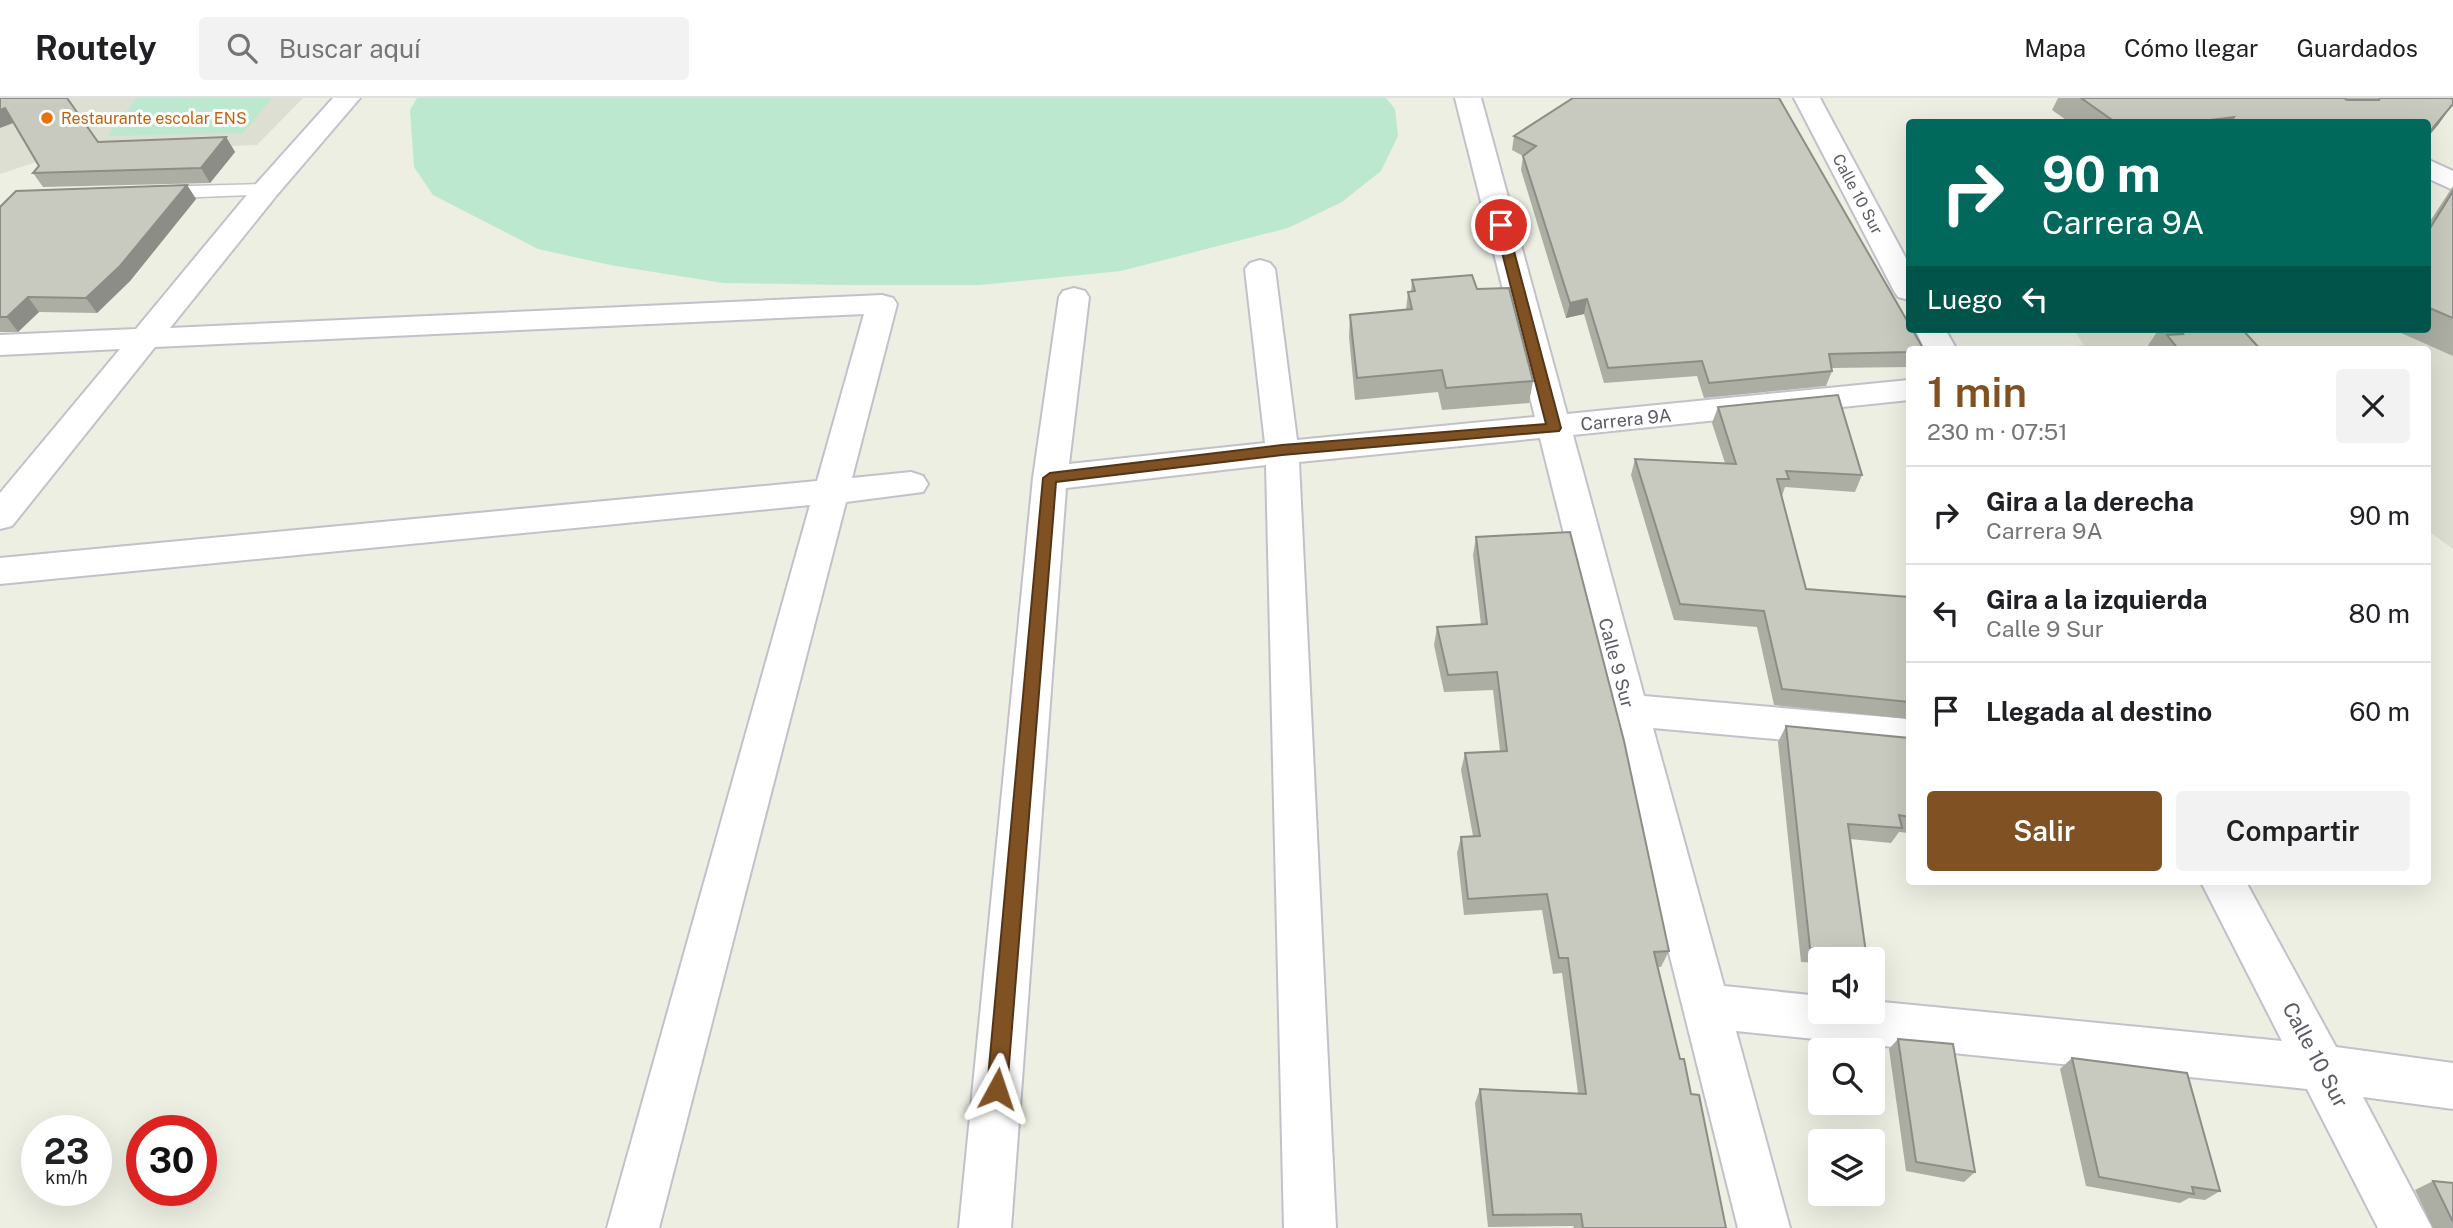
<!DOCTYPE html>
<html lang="es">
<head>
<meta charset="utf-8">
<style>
	:root { --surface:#fff; --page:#f2f2f2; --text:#202124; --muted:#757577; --line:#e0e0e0; --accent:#805223 }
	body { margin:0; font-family:"Public Sans",sans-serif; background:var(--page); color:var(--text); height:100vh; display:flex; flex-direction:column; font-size:26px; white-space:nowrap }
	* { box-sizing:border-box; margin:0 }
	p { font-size:23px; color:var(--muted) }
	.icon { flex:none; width:38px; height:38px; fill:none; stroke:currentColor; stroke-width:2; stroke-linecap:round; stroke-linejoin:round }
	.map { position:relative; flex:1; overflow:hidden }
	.sheet { position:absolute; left:1906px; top:248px; width:525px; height:539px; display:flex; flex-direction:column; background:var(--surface); border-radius:7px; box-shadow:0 7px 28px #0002 }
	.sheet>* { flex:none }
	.top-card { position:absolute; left:1906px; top:21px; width:525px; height:214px; border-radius:7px; box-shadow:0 7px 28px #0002; background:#00695c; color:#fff; overflow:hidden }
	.buttons { position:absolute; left:1808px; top:849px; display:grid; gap:14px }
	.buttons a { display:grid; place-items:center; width:77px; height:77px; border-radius:7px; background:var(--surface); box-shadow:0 7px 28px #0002; font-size:35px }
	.speed { position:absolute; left:21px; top:1017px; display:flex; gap:14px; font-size:35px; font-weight:700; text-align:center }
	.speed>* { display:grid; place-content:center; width:91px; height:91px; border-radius:50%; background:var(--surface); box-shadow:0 7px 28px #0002; line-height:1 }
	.speed small { font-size:18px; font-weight:400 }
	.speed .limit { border:10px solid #d22; background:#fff; color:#111 }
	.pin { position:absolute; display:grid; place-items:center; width:60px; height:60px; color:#fff; margin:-30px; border:4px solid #fff; border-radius:50%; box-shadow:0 2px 7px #0007 }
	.me { position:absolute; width:77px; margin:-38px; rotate:5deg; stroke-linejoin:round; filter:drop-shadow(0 0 5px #0008) }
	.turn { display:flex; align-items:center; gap:24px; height:147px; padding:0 21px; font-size:32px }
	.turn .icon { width:91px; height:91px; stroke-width:2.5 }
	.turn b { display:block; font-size:49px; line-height:60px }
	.then { display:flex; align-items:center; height:66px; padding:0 21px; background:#0003; gap:14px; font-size:26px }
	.round { display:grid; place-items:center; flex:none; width:74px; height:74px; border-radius:7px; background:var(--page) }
	.summary { display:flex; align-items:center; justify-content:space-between; height:119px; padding:0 21px }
	h1 { font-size:42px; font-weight:600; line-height:52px; color:var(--accent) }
	.primary-button { display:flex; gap:14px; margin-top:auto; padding:14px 21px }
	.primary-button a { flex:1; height:80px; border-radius:7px; background:var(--accent); color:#fff; font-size:28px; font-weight:600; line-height:80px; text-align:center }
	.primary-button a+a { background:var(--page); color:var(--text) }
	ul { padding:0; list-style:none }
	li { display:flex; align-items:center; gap:21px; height:98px; padding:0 21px; border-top:2px solid var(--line) }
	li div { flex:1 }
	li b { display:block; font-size:26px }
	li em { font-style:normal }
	header { display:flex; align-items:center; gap:42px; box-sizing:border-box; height:98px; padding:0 35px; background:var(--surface); border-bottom:2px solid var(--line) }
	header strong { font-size:33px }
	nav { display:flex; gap:38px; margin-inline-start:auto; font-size:24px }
	.search { width:490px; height:63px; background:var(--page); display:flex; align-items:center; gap:18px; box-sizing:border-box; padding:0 24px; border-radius:7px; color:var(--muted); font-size:26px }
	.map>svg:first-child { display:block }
</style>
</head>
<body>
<header>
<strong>Routely</strong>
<div class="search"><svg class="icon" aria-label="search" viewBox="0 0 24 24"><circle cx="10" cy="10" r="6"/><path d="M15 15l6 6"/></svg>Buscar aquí</div>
<nav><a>Mapa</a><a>Cómo llegar</a><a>Guardados</a></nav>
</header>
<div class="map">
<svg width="2453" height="1130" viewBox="0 0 2453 1130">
	<rect width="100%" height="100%" fill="#ecefe2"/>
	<g fill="#dcdfd1">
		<polygon points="0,0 303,0 257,47 66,54 0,76"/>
		<polygon points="2453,163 2453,451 2427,432 2427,252 2035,252 2084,247 2073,231 2427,231"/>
	</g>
	<g fill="#bde8d0">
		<polygon points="137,0 272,0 243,35 107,38"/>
		<polygon points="417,0 1386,0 1395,11 1398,38 1381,73 1342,104 1288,130 1121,173 980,187 848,187 723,185 610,167 538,151 433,97 414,69 410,12"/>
	</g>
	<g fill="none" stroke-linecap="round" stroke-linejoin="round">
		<g stroke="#c2c1ca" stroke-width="3">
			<polygon id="service" points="266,86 273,88 277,92 273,96 151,101 140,95 151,89"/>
		</g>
		<g stroke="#c2c1ca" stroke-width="4">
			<g id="minor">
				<polygon points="333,0 360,0 276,98 170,230 882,197 893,200 897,206 852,380 911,374 923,378 928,386 923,394 846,404 659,1130 607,1130 810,407 0,486 0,460 817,383 864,216 155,249 12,428 0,431 0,395 120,251 0,257 0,237 136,231 256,86"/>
				<polygon points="1455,0 1481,0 1567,316 1909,282 1909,302 1573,337 1644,598 1909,621 1909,653 1653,630 1724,888 1820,898 1820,914 1872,914 1872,903 2282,943 2201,784 2246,784 2336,949 2453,965 2453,1011 2363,999 2432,1130 2378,1130 2307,991 1736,933 1790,1130 1738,1130 1540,340 1299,364 1336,1130 1284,1130 1266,367 1066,390 1011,1130 959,1130 1033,380 1059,199 1063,193 1074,190 1085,193 1089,199 1069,366 1265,345 1245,171 1250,165 1260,162 1270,165 1275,171 1297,342 1535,319"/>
				<polygon points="1794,0 1820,0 1909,166 1909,202 1898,199 1894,193"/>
				<polygon points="2427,61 2453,73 2453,92 2427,80"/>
				<polygon points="1915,231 1945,231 1957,252 1925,252"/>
			</g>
		</g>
		<use href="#service" fill="#fff" fill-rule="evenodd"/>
		<use href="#minor" fill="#fff" fill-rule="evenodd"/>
	</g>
	<g fill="#acaea4">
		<polygon points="0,0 98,44 226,39 235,54 210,85 43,89 33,75 39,68"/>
		<polygon points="1573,0 1909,252 1909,269 1832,270 1832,273 1826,288 1704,300 1697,278 1604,285 1584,216 1566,220 1521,72 1523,58 1512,52 1514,38"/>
		<polygon points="2058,0 2451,0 2438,27 2427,24 2069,24 2052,12"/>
		<polygon points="187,87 196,101 130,183 97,215 39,214 18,234 0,234 0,109"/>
		<polygon points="2453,88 2453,258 2392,231 2427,231 2427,128"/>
		<polygon points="1412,182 1477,191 1533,283 1529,305 1442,312 1438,294 1355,302 1349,239 1350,217 1406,212 1408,194 1411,194"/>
		<polygon points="2159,231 2242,231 2261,252 2145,252"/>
		<polygon points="1718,309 1862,377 1855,394 1785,389 1782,398 1806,491 1909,499 1909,621 1774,607 1757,529 1674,522 1631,377 1635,361 1725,365 1712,325"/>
		<polygon points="1476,439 1669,853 1661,869 1657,869 1680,961 1691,996 1726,1130 1574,1130 1573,1128 1488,1129 1475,1005 1480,991 1578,995 1562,875 1553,876 1542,812 1464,817 1457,755 1461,739 1473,738 1461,672 1465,655 1500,653 1493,592 1444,594 1434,547 1437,529 1481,527 1473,457"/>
		<polygon points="1786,628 1909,640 1909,735 1899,734 1891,745 1850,741 1866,855 1862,861 1820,861 1820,865 1801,864 1778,644"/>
		<polygon points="1898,941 1975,1074 1964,1084 1906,1073 1889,951"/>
		<polygon points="2072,960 2220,1093 2205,1102 2189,1100 2180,1105 2086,1088 2060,971"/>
		<polygon points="2433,1083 2453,1085 2453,1130 2433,1130 2415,1092"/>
	</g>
	<g fill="#8c8d86">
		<polygon points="2453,6 2438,27 2427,40 2427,37"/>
		<polygon points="5,10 16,24 0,30 0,12"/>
		<polygon points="2234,19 2231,24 2194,24"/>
		<polygon points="226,39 235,54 210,85 201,70"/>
		<polygon points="187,87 196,101 130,183 97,215 86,200"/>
		<polygon points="28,199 39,214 18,234 7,219"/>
		<polygon points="1587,201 1584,216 1566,220 1570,205"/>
	</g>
	<g fill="#c8cabf" stroke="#8c8d86" stroke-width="2">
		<polygon points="0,0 67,0 98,44 226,39 201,70 33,75 39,68 5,10 0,12"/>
		<polygon points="1573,0 1779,0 1909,226 1909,231 1912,231 1924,252 1909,252 1909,254 1829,256 1832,273 1709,285 1702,263 1608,270 1587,201 1570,205 1523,58 1536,48 1514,38"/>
		<polygon points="2081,0 2344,0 2347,2 2379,2 2380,0 2451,0 2453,1 2453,6 2427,37 2427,24 2230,24 2234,19 2194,24 2115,24"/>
		<polygon points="187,87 120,168 86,200 28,199 7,219 0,219 0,109 16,93"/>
		<polygon points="2453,93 2453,220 2427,209 2427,135"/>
		<polygon points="1472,177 1477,191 1509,190 1533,283 1446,290 1442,272 1357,280 1350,217 1412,211 1408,194 1415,193 1412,182"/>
		<polygon points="2179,231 2242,231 2261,252 2179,252 2167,237 2183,236"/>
		<polygon points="1838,297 1862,377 1786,373 1789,381 1777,381 1806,491 1909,499 1909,604 1782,591 1764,513 1680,506 1635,361 1736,366 1718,309"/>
		<polygon points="1570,434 1624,643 1669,853 1654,854 1680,961 1684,961 1691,996 1699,997 1726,1130 1583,1130 1581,1116 1493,1117 1480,991 1586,996 1568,860 1559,860 1547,796 1468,801 1461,739 1480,738 1465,655 1507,653 1497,574 1448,577 1437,529 1487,526 1476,439"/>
		<polygon points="1786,628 1909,640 1909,719 1899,717 1902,730 1848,726 1866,855 1810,850"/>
		<polygon points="1898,941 1953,946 1975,1074 1916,1064"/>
		<polygon points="2072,960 2187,975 2220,1093 2192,1089 2194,1096 2099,1079"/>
		<polygon points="2433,1083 2453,1085 2453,1124"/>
	</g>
	<polygon fill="#805223" stroke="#533517" stroke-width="2" points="1501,123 1507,127 1561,330 1559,333 1282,357 1056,384 1007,991 1004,998 997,1001 990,998 987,991 1043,380 1050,375 1282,347 1546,326 1495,127"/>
	<circle fill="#e8710a" stroke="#fff" stroke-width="2.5" cx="47" cy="20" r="7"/>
	<g text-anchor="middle" stroke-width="6" stroke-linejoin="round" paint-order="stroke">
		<g font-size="16" fill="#c56008" stroke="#fff" text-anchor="start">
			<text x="61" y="26">Restaurante escolar ENS</text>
		</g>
		<g font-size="16" fill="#5b5b64" stroke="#fff">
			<text transform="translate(1858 96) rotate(62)" y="6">Calle 10 Sur</text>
		</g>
		<g font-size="18" fill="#5b5b64" stroke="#fff">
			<text transform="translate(1626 322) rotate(-6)" y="6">Carrera 9A</text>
			<text transform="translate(1616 565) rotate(75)" y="6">Calle 9 Sur</text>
		</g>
		<g font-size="21" fill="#5b5b64" stroke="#fff">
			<text transform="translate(2315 957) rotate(62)" y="7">Calle 10 Sur</text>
		</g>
	</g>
</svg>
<div class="buttons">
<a><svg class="icon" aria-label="sound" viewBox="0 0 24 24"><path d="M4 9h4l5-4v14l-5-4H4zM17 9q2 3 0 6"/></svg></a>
<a><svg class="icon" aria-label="search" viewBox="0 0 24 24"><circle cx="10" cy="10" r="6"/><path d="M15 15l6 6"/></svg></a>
<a><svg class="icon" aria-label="layers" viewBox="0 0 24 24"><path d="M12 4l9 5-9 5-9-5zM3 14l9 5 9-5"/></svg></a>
</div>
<div class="speed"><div>23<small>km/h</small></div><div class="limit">30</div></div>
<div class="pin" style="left:1501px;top:127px;background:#d93025"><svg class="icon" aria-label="arrive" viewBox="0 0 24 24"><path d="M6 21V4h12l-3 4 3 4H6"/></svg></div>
<svg class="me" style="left:997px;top:991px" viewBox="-20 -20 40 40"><path d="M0-17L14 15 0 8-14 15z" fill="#805223" stroke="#fff" stroke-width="4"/></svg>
<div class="top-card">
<div class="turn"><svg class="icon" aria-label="right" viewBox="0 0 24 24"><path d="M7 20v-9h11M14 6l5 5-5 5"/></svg><div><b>90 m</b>Carrera 9A</div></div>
<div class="then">Luego<svg class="icon" aria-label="left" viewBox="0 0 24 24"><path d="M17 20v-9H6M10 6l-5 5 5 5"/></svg></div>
</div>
<section class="sheet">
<div class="summary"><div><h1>1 min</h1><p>230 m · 07:51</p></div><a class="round"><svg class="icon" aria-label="close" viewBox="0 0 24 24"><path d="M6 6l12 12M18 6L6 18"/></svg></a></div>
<ul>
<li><svg class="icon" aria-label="right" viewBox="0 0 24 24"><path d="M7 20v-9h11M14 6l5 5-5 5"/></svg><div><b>Gira a la derecha</b><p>Carrera 9A</p></div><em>90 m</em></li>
<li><svg class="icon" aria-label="left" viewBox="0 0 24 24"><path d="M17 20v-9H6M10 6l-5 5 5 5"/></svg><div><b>Gira a la izquierda</b><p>Calle 9 Sur</p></div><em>80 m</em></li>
<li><svg class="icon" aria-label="arrive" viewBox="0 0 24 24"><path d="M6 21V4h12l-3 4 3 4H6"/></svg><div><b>Llegada al destino</b></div><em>60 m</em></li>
</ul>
<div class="primary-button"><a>Salir</a><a>Compartir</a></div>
</section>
</div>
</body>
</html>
